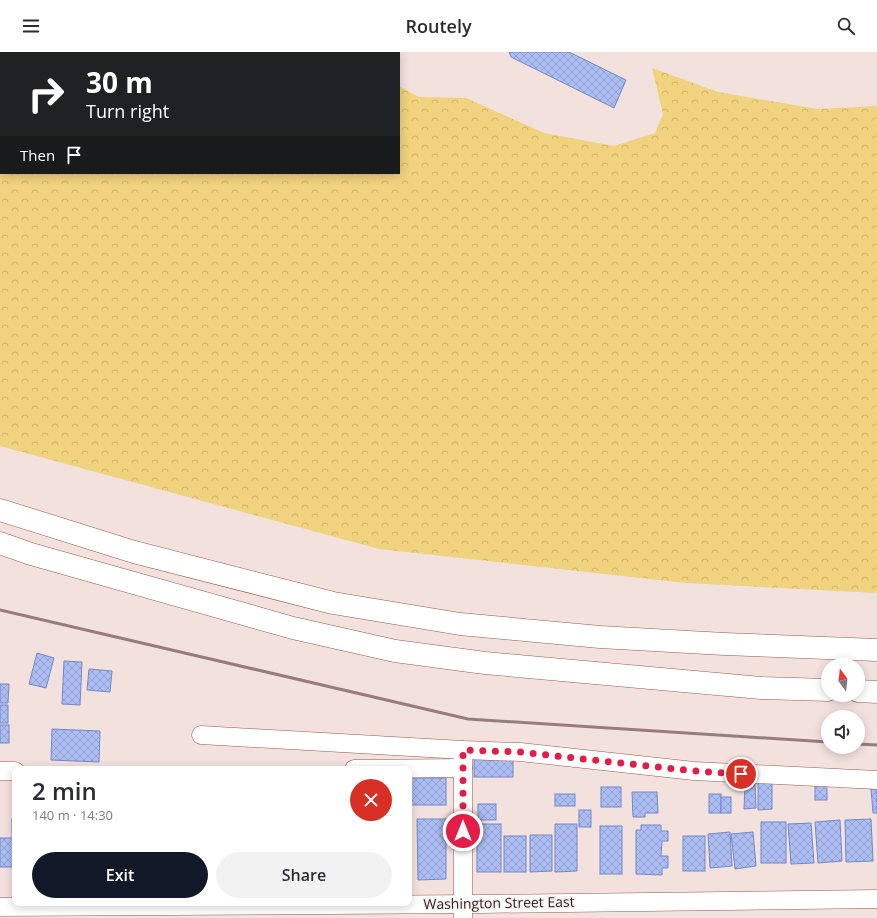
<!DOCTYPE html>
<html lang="en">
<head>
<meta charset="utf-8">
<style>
	:root { --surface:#fff; --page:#f2f2f3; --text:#2b2b33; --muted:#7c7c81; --accent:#111827 }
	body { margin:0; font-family:"Open Sans",sans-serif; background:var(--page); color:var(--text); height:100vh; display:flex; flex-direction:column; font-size:15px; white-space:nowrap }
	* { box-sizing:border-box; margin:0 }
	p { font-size:13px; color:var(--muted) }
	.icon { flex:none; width:22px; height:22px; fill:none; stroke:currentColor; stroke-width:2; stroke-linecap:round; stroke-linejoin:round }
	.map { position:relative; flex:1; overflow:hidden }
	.panel { position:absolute; left:12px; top:714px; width:400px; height:140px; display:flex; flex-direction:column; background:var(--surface); border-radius:8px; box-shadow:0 2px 10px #0003 }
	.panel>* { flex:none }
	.banner { position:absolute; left:0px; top:0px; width:400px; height:122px; box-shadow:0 2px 10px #0003; background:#202124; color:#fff; overflow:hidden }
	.needle { width:26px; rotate:345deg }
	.tools { position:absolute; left:821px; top:606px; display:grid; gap:8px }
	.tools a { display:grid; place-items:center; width:44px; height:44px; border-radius:50%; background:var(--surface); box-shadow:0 2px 10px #0003; font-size:20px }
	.pin { position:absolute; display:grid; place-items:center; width:34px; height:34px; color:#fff; margin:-17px; border:2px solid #fff; border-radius:50%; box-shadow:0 1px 4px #0007 }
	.me { position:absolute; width:44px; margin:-22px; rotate:0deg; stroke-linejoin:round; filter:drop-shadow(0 0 3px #0008) }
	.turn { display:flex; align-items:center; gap:14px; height:84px; padding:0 20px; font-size:18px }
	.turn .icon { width:52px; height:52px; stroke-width:2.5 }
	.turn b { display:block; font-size:28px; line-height:34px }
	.then { display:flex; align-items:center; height:38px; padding:0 20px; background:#0003; gap:8px; font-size:15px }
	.round { display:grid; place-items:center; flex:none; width:42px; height:42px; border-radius:21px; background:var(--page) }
	.summary { display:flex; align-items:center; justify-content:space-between; height:68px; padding:0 20px }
	h1 { font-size:24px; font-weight:600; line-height:30px }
	.button { display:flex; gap:8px; margin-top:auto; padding:8px 20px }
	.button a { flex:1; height:46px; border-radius:24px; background:var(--accent); color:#fff; font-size:16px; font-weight:600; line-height:46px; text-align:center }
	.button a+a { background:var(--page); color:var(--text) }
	header { display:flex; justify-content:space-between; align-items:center; height:52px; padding:0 20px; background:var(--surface); font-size:18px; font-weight:600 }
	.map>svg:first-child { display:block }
</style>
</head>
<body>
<header><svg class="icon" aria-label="menu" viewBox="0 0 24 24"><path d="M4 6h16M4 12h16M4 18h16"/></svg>Routely<svg class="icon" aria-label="search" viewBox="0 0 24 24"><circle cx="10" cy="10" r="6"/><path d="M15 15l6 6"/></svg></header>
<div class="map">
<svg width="877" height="866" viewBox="0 0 877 866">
	<defs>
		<pattern id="forest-crowns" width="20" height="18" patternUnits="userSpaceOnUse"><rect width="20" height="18" fill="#f1d27e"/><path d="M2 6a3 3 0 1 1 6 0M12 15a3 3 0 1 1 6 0" fill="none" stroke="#cfb46c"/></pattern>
		<pattern id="building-cross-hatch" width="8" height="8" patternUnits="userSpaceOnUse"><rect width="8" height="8" fill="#abbdf3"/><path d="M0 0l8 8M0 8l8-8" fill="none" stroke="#94a2cf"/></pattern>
	</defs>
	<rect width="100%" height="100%" fill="#f3e1de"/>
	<polygon fill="url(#forest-crowns)" points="0,0 100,1 1,1 1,121 399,121 399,34 419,45 466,46 544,81 614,94 655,81 663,62 652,16 718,40 817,57 877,54 877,541 686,531 379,497 0,394"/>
	<g fill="url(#building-cross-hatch)" stroke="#7388c8">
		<polygon points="509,0 569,0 626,28 614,56 511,5"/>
		<polygon points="37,601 54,606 46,636 29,632"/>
		<polygon points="64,609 82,610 80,653 62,652"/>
		<polygon points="89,617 112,619 110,640 87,638"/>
		<polygon points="0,632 9,632 8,651 0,651"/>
		<rect x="0" y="653" width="8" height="18"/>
		<rect x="0" y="673" width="9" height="18"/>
		<polygon points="52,677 100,679 99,710 51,708"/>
		<rect x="474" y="704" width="39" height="21"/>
		<rect x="409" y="726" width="37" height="27"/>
		<polygon points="772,730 772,757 758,758 758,731"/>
		<polygon points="745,732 755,732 756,756 744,757"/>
		<rect x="815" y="733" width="12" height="15"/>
		<rect x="601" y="735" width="20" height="20"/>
		<polygon points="877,736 877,761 873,761 871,737"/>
		<polygon points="632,740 657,740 658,761 645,761 645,765 633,765"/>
		<rect x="555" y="742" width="20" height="12"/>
		<rect x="709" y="742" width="12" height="19"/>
		<rect x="721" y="745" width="10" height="16"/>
		<rect x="478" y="752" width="18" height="16"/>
		<rect x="579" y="758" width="12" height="17"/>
		<polygon points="12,766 15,766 15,815 0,815 0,786 12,786"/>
		<polygon points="417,767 446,767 446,827 418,828"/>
		<polygon points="871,767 873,809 846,810 845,768"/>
		<polygon points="840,768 842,809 818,811 815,770"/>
		<rect x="761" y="770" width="25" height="41"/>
		<polygon points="811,771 814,811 791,812 788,772"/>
		<rect x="477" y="772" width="24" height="48"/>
		<polygon points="555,772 577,772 577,819 555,820"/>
		<polygon points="641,773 661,773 661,779 668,779 668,789 662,789 661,804 668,804 668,816 662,816 662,823 636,822 636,778 641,778"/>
		<rect x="600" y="774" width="22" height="48"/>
		<polygon points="730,780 732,814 710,816 708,782"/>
		<polygon points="753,780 756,814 735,817 731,782"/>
		<polygon points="530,783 552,783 552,819 530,820"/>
		<rect x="504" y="784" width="22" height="36"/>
		<rect x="683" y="784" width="22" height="35"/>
	</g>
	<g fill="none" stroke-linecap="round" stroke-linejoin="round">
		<g stroke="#a0574b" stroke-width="19">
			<g id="minor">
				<polyline points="129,1 131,0"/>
				<polyline points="262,1 262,0"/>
				<polyline points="201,683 463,698 520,700 694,719 877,728"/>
				<polyline points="463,698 463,866"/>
				<polyline points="354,717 463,716"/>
				<polyline points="0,719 15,719"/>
				<polyline points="0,855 480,852 877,847"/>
			</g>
		</g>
		<g stroke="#a0574b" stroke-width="23">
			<g id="highway">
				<polyline points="0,458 134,500 333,551 460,572 600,585 724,592 877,598"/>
				<polyline points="0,491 31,502 293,576 395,599 485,611 761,636 828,638"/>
				<polyline points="858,639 877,640"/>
			</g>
		</g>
		<use href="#minor" stroke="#fff" stroke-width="18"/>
		<use href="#highway" stroke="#fff" stroke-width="22"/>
		<g stroke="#967d7a" stroke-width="3">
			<polyline points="0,558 468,667 828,690"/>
			<polyline points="858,692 877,693"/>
		</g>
	</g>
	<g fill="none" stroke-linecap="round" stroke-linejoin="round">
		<polyline stroke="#e11d48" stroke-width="7" stroke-dasharray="0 12.6" points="463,779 463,698 520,700 694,719 741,722"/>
	</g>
	<g text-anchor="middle" stroke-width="3" stroke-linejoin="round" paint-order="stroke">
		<g font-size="14" fill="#381915" stroke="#f3f3f3">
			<text transform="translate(499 851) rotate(-1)" y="5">Washington Street East</text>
		</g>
	</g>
</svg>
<div class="tools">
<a><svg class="needle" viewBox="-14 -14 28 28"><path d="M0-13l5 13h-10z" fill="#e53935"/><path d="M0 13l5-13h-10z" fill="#7c7c81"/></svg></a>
<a><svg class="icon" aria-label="sound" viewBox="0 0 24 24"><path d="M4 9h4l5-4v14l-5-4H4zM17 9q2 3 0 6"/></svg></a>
</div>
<div class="pin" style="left:741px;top:722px;background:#d93025"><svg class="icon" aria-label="arrive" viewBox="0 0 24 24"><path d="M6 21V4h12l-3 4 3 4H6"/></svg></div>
<svg class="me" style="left:463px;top:779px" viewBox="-20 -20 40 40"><circle r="17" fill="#e11d48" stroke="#fff" stroke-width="3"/><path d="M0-11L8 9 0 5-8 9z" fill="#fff"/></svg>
<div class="banner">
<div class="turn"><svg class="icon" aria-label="right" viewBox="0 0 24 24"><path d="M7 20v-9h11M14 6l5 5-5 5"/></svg><div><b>30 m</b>Turn right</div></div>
<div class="then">Then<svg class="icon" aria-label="arrive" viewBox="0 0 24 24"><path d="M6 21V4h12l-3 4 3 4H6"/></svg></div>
</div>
<section class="panel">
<div class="summary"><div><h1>2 min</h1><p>140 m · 14:30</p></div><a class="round" style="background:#d93025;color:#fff"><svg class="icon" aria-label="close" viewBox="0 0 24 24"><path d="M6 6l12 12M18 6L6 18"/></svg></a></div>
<div class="button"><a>Exit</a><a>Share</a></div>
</section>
</div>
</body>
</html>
